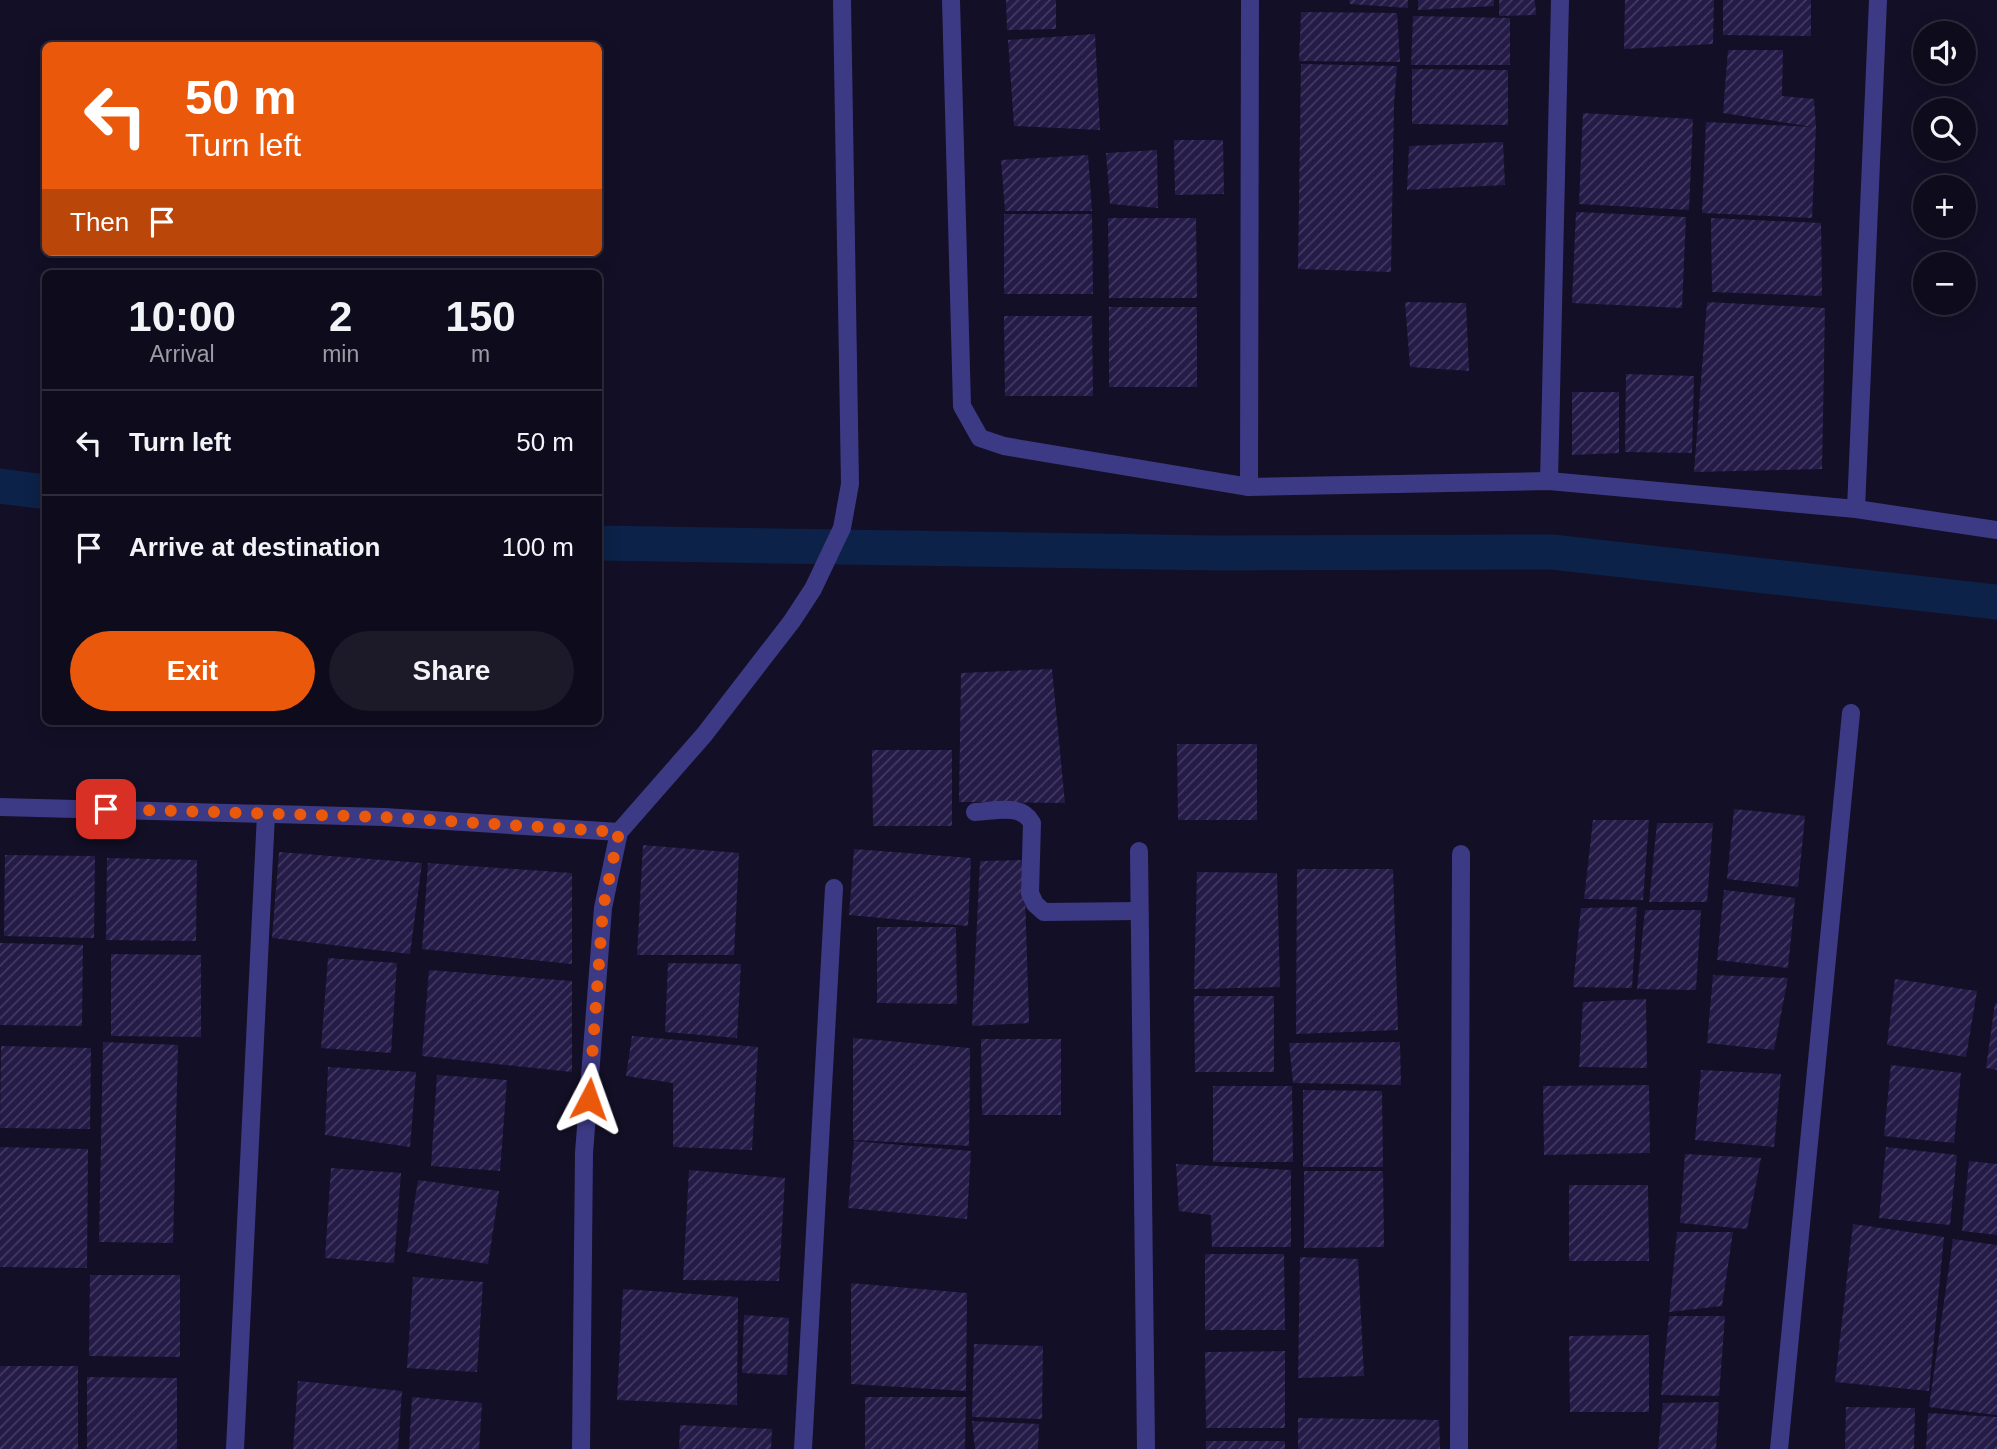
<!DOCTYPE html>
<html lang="en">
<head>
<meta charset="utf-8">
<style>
	:root { --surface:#0e0b1c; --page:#1c1929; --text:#f1f3f6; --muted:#9b9ba3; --line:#2e2b3b; --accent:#ea580c }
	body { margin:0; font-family:Arial,sans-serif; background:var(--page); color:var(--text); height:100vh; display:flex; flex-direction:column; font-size:26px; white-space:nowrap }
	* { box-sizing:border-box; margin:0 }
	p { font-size:23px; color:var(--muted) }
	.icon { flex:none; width:38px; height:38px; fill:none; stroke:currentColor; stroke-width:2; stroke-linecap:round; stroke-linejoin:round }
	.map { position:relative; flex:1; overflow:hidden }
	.details { position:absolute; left:42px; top:270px; width:560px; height:455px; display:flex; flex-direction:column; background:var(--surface); border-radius:10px; box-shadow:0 4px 18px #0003,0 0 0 2px var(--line) }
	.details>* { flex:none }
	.banner { position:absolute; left:42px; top:42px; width:560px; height:214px; border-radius:10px; box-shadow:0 4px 18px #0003,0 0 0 2px var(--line); background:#ea580c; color:#fff; overflow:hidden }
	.fabs { position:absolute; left:1913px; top:21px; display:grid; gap:14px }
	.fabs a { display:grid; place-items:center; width:63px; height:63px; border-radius:50%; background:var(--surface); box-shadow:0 4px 18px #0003,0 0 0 2px var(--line); font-size:35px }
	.pin { position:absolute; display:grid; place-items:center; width:60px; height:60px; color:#fff; margin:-30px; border-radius:14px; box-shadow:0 4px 10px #0006 }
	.me { position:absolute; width:77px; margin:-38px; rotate:4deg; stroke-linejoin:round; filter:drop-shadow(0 0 5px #0008) }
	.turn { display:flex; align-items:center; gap:24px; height:147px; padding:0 28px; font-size:32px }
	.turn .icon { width:91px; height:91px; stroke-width:2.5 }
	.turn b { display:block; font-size:49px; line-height:60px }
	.then { display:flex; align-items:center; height:66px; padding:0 28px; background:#0003; gap:14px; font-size:26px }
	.eta { display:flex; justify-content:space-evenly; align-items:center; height:119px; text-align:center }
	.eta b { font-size:42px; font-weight:800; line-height:49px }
	.action { display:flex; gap:14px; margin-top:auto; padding:14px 28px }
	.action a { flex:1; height:80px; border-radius:42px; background:var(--accent); color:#fff; font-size:28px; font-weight:800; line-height:80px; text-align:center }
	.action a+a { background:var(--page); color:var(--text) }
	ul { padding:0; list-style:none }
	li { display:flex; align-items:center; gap:21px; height:105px; padding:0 28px; border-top:2px solid var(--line) }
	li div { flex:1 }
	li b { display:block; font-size:26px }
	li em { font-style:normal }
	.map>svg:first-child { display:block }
</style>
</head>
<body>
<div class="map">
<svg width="1997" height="1449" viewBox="0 0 1997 1449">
	<defs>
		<pattern id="building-hatch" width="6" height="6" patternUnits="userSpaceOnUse" patternTransform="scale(1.75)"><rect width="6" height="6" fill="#241b47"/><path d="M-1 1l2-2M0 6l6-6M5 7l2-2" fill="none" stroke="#433b63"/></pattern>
	</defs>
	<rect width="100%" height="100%" fill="#130f26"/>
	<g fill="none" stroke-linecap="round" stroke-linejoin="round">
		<g stroke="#0c2248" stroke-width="35">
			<polyline points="0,486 46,492"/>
			<polyline points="598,543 1218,553 1552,552 1997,602"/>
		</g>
	</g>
	<g fill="url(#building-hatch)">
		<polygon points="1006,0 1056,0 1056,29 1007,30"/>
		<polygon points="1349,0 1408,0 1408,8 1350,4"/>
		<polygon points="1418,0 1494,0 1494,6 1418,10"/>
		<polygon points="1499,0 1535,0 1536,15 1499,16"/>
		<polygon points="1625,0 1714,0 1713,44 1624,49"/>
		<polygon points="1723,0 1811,0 1811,36 1723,35"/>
		<polygon points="1301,12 1397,13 1400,62 1299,61"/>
		<polygon points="1413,16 1510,18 1510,65 1411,65"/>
		<polygon points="1095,34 1100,130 1014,126 1008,40"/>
		<polygon points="1728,50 1783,50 1782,96 1814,99 1816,127 1812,218 1702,213 1706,122 1813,127 1723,113"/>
		<polygon points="1301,64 1397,66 1394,104 1391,272 1298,269"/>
		<polygon points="1412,69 1508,70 1508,125 1412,124"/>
		<polygon points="1583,113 1693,119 1689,210 1579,204"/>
		<polygon points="1174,140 1223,140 1224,194 1175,195"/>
		<polygon points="1503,142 1505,185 1407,190 1409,146"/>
		<polygon points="1157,150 1158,208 1110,204 1106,153"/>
		<polygon points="1088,155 1092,211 1005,211 1001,160"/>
		<polygon points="1576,212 1686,217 1682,308 1572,303"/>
		<polygon points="1004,214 1092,214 1093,294 1004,294"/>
		<polygon points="1108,218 1196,218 1197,298 1109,298"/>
		<polygon points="1711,218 1821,223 1822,296 1712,292"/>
		<polygon points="1405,302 1466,303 1469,371 1410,367"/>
		<polygon points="1707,302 1825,308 1822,469 1694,472"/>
		<rect x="1109" y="307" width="88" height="80"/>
		<polygon points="1004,316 1092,316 1093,396 1005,396"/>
		<polygon points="1626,374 1694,376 1692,453 1625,452"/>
		<polygon points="1572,392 1619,392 1619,453 1572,455"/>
		<polygon points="1052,669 1065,803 959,802 961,673"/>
		<polygon points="1177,744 1257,744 1257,820 1178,820"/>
		<polygon points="872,750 952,750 952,826 873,826"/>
		<polygon points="1734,809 1805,816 1798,887 1727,879"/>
		<polygon points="1593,820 1649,820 1643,900 1584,899"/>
		<polygon points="1657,823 1713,823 1707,902 1649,902"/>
		<polygon points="643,845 739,853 734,955 637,955"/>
		<polygon points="854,849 971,858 968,926 849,915"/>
		<polygon points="279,852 422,863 410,954 272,938"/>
		<polygon points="5,855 95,856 94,938 4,936"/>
		<polygon points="107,858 197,860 196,941 106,940"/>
		<polygon points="1024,860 1029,1023 972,1026 980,861"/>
		<polygon points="428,863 572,873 572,964 422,949"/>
		<polygon points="1297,869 1393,869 1398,1030 1296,1034"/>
		<polygon points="1197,872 1277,873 1280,987 1194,989"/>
		<polygon points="1724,890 1795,898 1788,968 1717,960"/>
		<polygon points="1637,907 1632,988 1573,987 1581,908"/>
		<polygon points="1645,910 1701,910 1696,990 1637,989"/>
		<polygon points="877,927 956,927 957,1004 877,1003"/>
		<polygon points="0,943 83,945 82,1026 0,1025"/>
		<polygon points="111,954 201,955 201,1037 111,1036"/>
		<polygon points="328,958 397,963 391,1053 321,1048"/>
		<polygon points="668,963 741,964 737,1038 665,1032"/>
		<polygon points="429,970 572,981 572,1072 422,1056"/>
		<polygon points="1713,975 1788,978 1774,1050 1707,1043"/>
		<polygon points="1895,979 1977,991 1966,1057 1887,1045"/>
		<polygon points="1194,996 1274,996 1274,1072 1195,1072"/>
		<polygon points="1646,999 1647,1068 1579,1067 1583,1002"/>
		<polygon points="1995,1003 1997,1003 1997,1070 1986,1068"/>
		<polygon points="632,1036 758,1047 752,1150 673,1147 673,1083 626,1076"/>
		<polygon points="853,1038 970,1048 969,1146 853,1140"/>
		<polygon points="981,1039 1061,1039 1061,1115 982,1115"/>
		<polygon points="103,1042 178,1045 173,1243 99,1242"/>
		<polygon points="1400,1042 1401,1085 1293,1083 1289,1043"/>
		<polygon points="1,1046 91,1048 90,1129 0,1128"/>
		<polygon points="1891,1065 1961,1073 1954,1143 1884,1136"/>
		<polygon points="328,1067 416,1072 410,1147 325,1135"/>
		<polygon points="1701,1070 1781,1074 1774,1147 1695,1140"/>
		<polygon points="437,1075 507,1080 500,1171 431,1166"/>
		<polygon points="1649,1085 1650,1153 1544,1155 1543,1086"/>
		<polygon points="1213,1086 1292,1086 1293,1162 1213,1162"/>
		<polygon points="1303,1090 1382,1091 1383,1167 1303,1167"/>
		<polygon points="854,1141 971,1151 967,1219 848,1208"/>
		<polygon points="0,1147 88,1149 87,1268 0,1267"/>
		<polygon points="1886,1147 1957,1155 1950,1225 1879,1218"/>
		<polygon points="1685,1154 1761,1158 1747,1229 1680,1223"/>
		<polygon points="1969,1161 1997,1164 1997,1235 1962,1231"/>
		<polygon points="1176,1164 1291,1170 1291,1247 1212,1247 1211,1215 1179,1211"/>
		<polygon points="331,1168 401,1173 394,1263 325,1258"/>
		<polygon points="689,1170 785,1178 779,1281 683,1280"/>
		<polygon points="1304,1171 1383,1171 1384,1247 1304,1248"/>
		<polygon points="418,1180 499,1191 488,1264 407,1252"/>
		<polygon points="1569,1185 1648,1185 1649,1261 1569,1261"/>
		<polygon points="1853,1224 1944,1237 1929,1391 1835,1382"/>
		<polygon points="1677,1232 1733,1232 1722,1306 1669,1312"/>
		<polygon points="1953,1239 1997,1245 1997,1415 1929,1407"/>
		<polygon points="1205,1254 1284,1254 1285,1330 1205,1330"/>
		<polygon points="1300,1257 1358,1259 1364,1376 1298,1378"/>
		<polygon points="90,1275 180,1275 180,1357 89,1356"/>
		<polygon points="413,1277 483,1282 477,1372 407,1368"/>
		<polygon points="851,1283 967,1293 966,1391 851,1384"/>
		<polygon points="623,1289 738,1297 737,1405 617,1400"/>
		<polygon points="744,1315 789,1318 787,1375 742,1373"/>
		<polygon points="1669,1316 1725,1316 1719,1396 1661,1395"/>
		<polygon points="1649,1335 1649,1412 1570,1412 1569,1336"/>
		<polygon points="974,1344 1043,1346 1042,1419 972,1417"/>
		<polygon points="1285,1351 1285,1428 1206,1428 1205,1352"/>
		<rect x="0" y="1366" width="78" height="83"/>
		<polygon points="87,1377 177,1378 177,1449 87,1449"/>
		<polygon points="298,1381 402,1391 398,1449 293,1449"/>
		<polygon points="412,1397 482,1403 479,1449 409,1449"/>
		<polygon points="865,1397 966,1397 965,1449 865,1449"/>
		<polygon points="1719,1402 1716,1449 1658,1449 1663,1403"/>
		<polygon points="1846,1407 1915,1408 1914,1449 1845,1449"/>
		<polygon points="1928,1413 1997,1417 1997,1449 1926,1449"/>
		<polygon points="1298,1418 1439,1420 1440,1449 1298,1449"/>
		<polygon points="972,1421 1039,1424 1038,1449 975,1449"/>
		<polygon points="680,1425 772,1429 771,1449 679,1449"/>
		<rect x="1206" y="1441" width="79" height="8"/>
	</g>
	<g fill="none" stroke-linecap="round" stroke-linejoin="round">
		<g stroke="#3d3a85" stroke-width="18">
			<polyline points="951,0 962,406 980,438 1004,446 1249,487 1549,481 1856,509 1997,530"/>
			<polyline points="1549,481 1560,0"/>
			<polyline points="1249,487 1250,0"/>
			<polyline points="1856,509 1878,0"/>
			<polyline points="0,807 384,817 619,832"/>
			<path d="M 975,812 C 995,811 1021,803 1032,823 L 1030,893 L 1035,904 L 1044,912 L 1139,911"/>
			<polyline points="1139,851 1146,1449"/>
			<polyline points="235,1449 266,814"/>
			<polyline points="581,1449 584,1153 603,908 619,832 704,735 792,621 813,589 842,528 850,484 842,0"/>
			<polyline points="803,1449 834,888"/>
			<polyline points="1459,1449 1461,854"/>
			<polyline points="1779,1449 1851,713"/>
		</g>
	</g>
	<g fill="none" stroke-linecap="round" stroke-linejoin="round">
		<polyline stroke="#ea580c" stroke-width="12" stroke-dasharray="0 21.6" points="106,809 384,817 619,832 603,908 589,1099"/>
	</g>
</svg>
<div class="fabs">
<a><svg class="icon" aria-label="sound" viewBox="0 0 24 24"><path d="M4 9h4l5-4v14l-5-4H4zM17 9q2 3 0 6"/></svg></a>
<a><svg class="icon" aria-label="search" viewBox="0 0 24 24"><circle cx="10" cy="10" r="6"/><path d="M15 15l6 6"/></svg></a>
<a>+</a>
<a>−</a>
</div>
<div class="pin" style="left:106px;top:809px;background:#d93025"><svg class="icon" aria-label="arrive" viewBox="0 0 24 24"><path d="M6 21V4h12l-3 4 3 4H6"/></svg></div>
<svg class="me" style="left:589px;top:1099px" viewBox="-20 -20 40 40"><path d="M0-17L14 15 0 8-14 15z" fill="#ea580c" stroke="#fff" stroke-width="4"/></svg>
<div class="banner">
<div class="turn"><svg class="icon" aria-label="left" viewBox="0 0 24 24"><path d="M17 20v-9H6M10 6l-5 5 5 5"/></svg><div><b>50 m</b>Turn left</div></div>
<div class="then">Then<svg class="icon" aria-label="arrive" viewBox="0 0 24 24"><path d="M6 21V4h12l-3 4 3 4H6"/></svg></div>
</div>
<section class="details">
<div class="eta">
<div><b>10:00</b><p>Arrival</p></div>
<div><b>2</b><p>min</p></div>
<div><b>150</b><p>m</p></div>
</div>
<ul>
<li><svg class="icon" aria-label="left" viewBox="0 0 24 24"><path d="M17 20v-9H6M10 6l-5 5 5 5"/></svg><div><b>Turn left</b></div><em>50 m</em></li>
<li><svg class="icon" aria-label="arrive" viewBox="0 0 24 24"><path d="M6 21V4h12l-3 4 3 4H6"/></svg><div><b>Arrive at destination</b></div><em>100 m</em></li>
</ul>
<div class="action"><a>Exit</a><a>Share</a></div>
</section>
</div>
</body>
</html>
